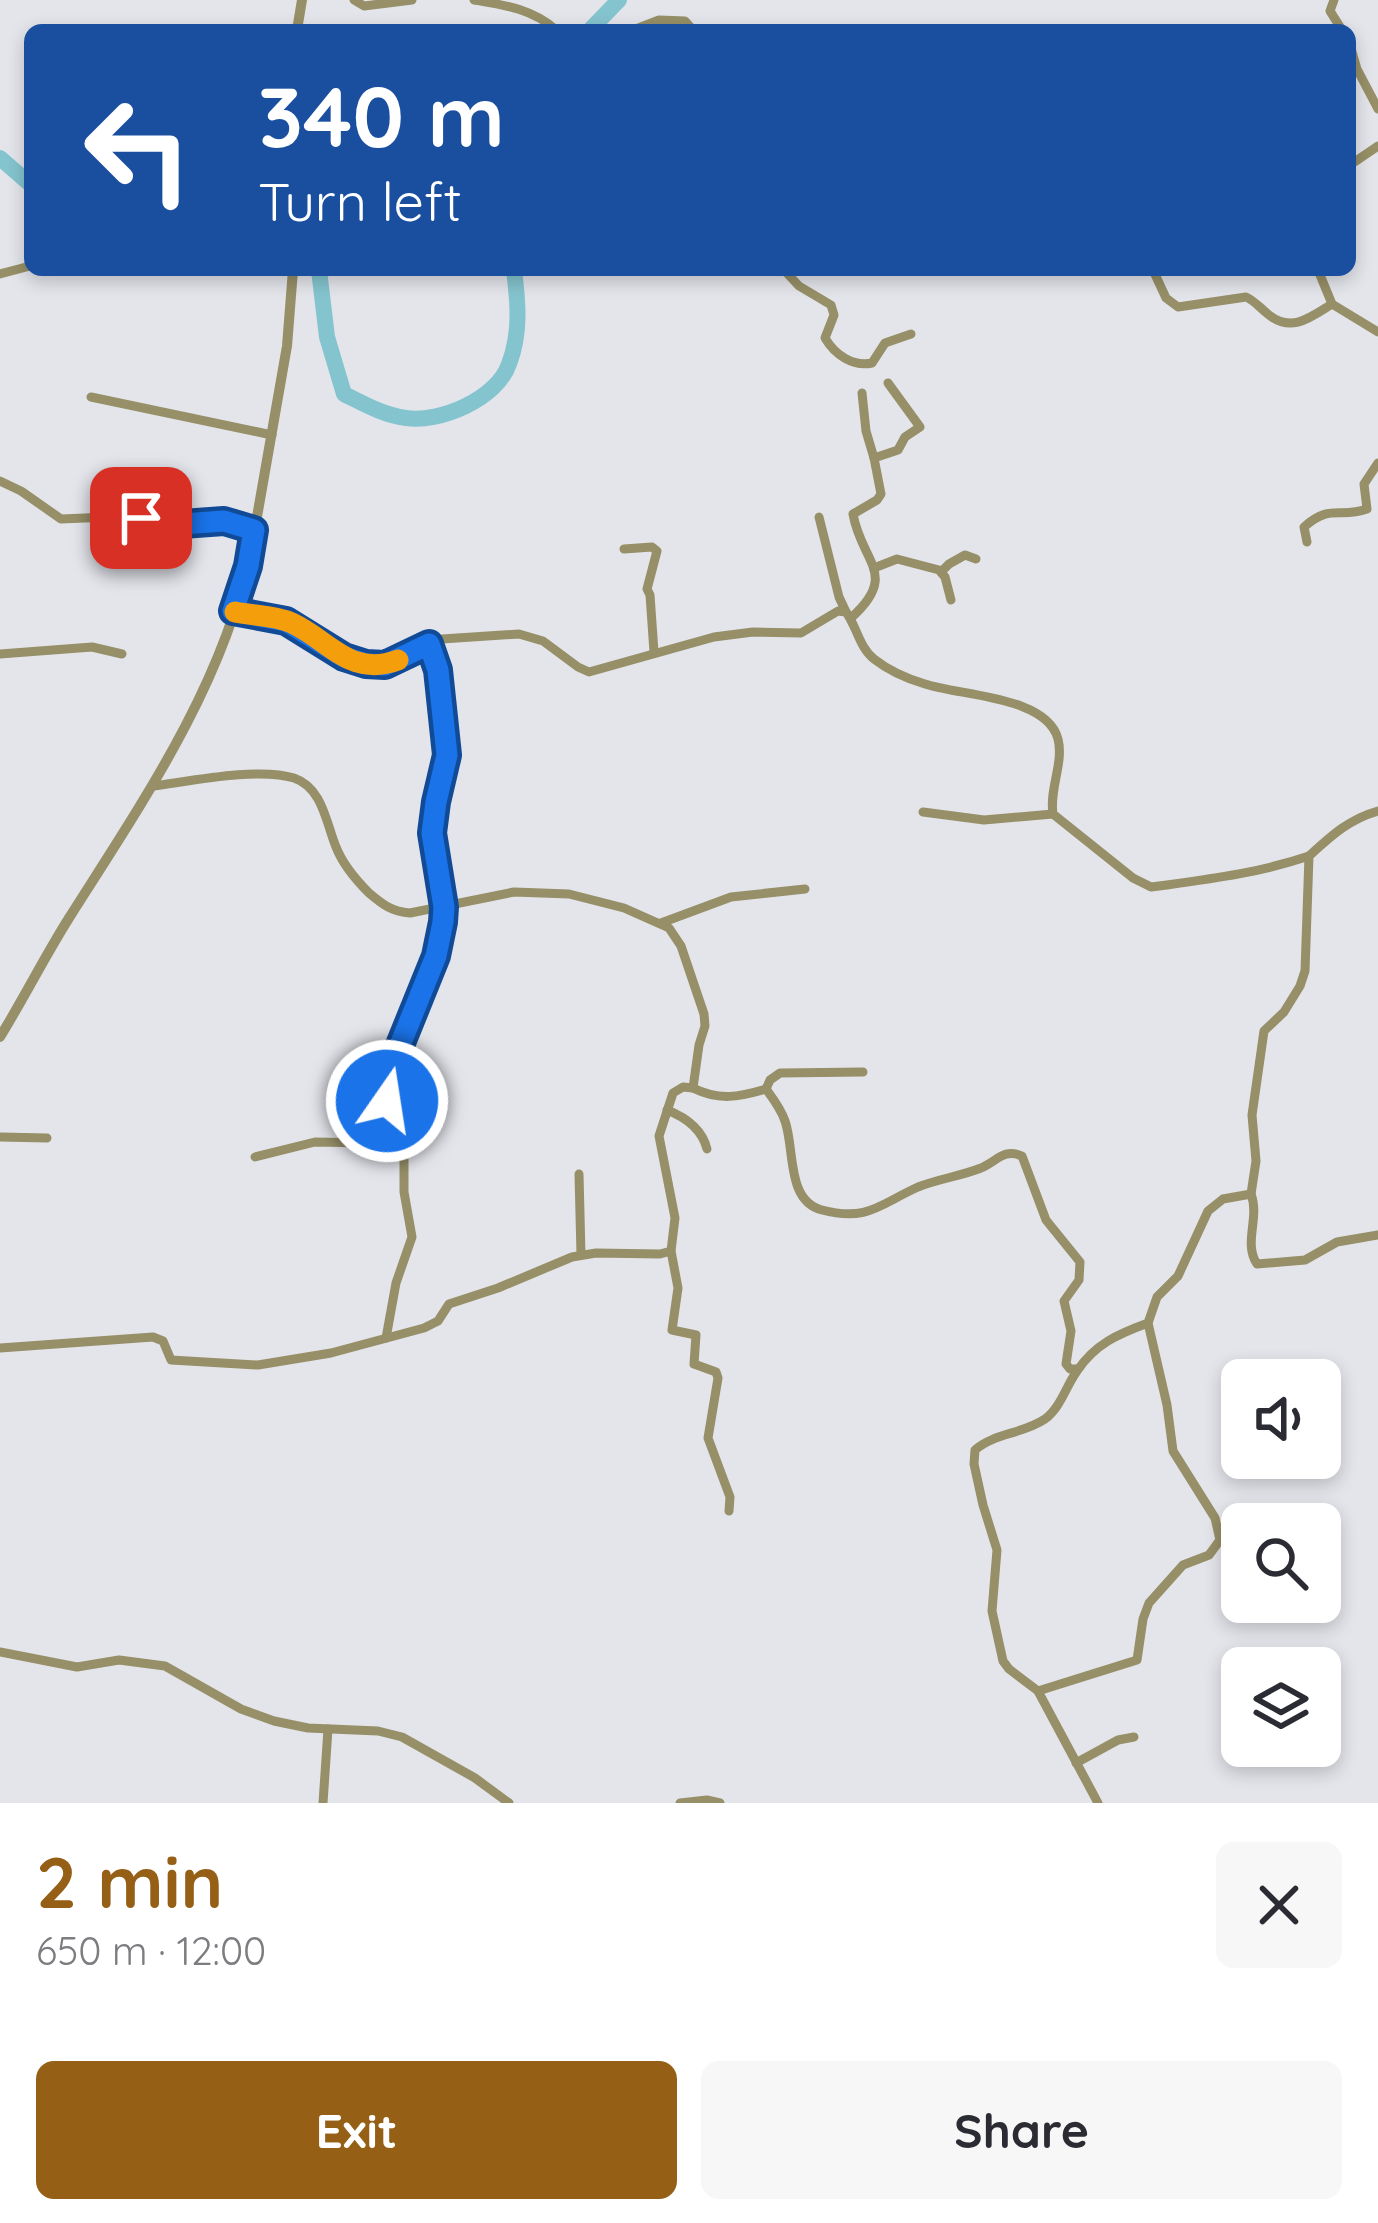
<!DOCTYPE html>
<html lang="en">
<head>
<meta charset="utf-8">
<style>
	:root { --surface:#fff; --page:#f7f7f7; --text:#2b2b33; --muted:#7c7c81; --accent:#955f16 }
	body { margin:0; font-family:Quicksand,sans-serif; background:var(--page); color:var(--text); height:100vh; display:flex; flex-direction:column; font-size:45px; white-space:nowrap }
	* { box-sizing:border-box; margin:0 }
	p { font-size:39px; color:var(--muted) }
	.icon { flex:none; width:66px; height:66px; fill:none; stroke:currentColor; stroke-width:2; stroke-linecap:round; stroke-linejoin:round }
	.map { position:relative; height:1803px; overflow:hidden }
	.side { display:flex; flex-direction:column; background:var(--surface); flex:1 }
	.side>* { flex:none }
	.banner { position:absolute; left:24px; top:24px; width:1332px; height:252px; border-radius:18px; box-shadow:0 6px 18px #0003; background:#1a4fa0; color:#fff; overflow:hidden }
	.tools { position:absolute; left:1221px; top:1359px; display:grid; gap:24px }
	.tools a { display:grid; place-items:center; width:120px; height:120px; border-radius:18px; background:var(--surface); box-shadow:0 6px 18px #0003; font-size:60px }
	.pin { position:absolute; display:grid; place-items:center; width:102px; height:102px; color:#fff; margin:-51px; border-radius:24px; box-shadow:0 6px 18px #0006 }
	.me { position:absolute; width:132px; margin:-66px; rotate:13deg; stroke-linejoin:round; filter:drop-shadow(0 0 9px #0008) }
	.turn { display:flex; align-items:center; gap:42px; height:252px; padding:0 36px; font-size:54px }
	.turn .icon { width:156px; height:156px; stroke-width:2.5 }
	.turn b { display:block; font-size:84px; line-height:102px }
	.round { display:grid; place-items:center; flex:none; width:126px; height:126px; border-radius:18px; background:var(--page) }
	.head { display:flex; align-items:center; justify-content:space-between; height:204px; padding:0 36px }
	h1 { font-size:72px; font-weight:700; line-height:90px; color:var(--accent) }
	.cta { display:flex; gap:24px; margin-top:auto; padding:24px 36px }
	.cta a { flex:1; height:138px; border-radius:18px; background:var(--accent); color:#fff; font-size:48px; font-weight:700; line-height:138px; text-align:center }
	.cta a+a { background:var(--page); color:var(--text) }
	.map>svg:first-child { display:block }
</style>
</head>
<body>
<div class="map">
<svg width="1378" height="1803" viewBox="0 0 1378 1803">
	<rect width="100%" height="100%" fill="#e3e5eb"/>
	<g fill="none" stroke-linecap="round" stroke-linejoin="round">
		<g stroke="#84c4ce" stroke-width="16">
			<polyline points="590,30 619,0"/>
			<polyline points="0,158 30,184"/>
			<path d="M 319,270 L 327,337 L 344,394 C 364,404 383,415 406,418 C 440,423 497,399 509,364 C 521,333 518,302 514,270"/>
		</g>
		<g stroke="#968f67" stroke-width="9">
			<polyline points="354,0 364,6 412,0"/>
			<path d="M 474,0 C 504,5 533,9 556,30"/>
			<polyline points="1334,0 1330,11 1342,30"/>
			<polyline points="633,30 659,20 685,21 693,30"/>
			<polyline points="1350,45 1357,69 1378,109"/>
			<polyline points="1350,165 1378,146"/>
			<path d="M 784,270 L 799,286 L 831,305 L 834,315 L 825,338 C 835,355 853,367 872,363 L 885,343 L 911,334"/>
			<path d="M 1153,270 L 1166,298 L 1178,307 L 1246,297 C 1255,301 1260,308 1269,315 C 1292,333 1311,317 1332,304"/>
			<polyline points="1318,270 1332,304 1378,332"/>
			<polyline points="0,274 30,266"/>
			<polyline points="862,393 866,431 874,458"/>
			<polyline points="91,397 272,435"/>
			<polyline points="0,481 21,491 61,519 132,516 168,525 231,522 254,530"/>
			<polyline points="819,517 839,597 846,612"/>
			<path d="M 1307,542 L 1304,527 C 1331,503 1339,519 1367,509 L 1364,484 L 1378,463"/>
			<polyline points="624,549 652,547 657,551 647,589 650,595 654,652"/>
			<polyline points="874,568 897,559 939,570 945,577 951,600"/>
			<polyline points="942,571 949,564 965,555 976,559"/>
			<path d="M 233,611 L 287,621 L 344,657 L 366,665 L 385,665 L 442,639 L 519,634 L 543,641 L 578,667 L 589,672 L 714,637 L 753,632 L 801,633 L 838,611 L 846,612 C 857,627 859,647 874,659 C 888,670 908,679 925,684 C 961,696 1047,696 1058,739 C 1064,763 1049,789 1053,814 L 1133,878 L 1151,887 L 1159,886 C 1210,879 1259,873 1309,856"/>
			<path d="M 851,618 C 900,574 861,562 853,514 L 877,500 L 881,494 L 874,458 L 898,450 L 905,437 L 920,427 L 888,383"/>
			<polyline points="0,654 92,647 122,654"/>
			<path d="M 154,786 C 191,781 259,767 294,778 C 323,788 326,823 336,847 C 343,865 356,880 369,893 C 382,904 392,912 410,913 L 514,892 L 569,894 L 624,908 L 669,928 L 681,946 L 704,1014 L 705,1026 L 699,1045 L 693,1088 C 719,1101 739,1097 766,1089 C 774,1100 781,1109 785,1121 C 795,1149 786,1201 822,1210 C 868,1222 880,1204 918,1187 C 938,1179 961,1176 981,1168 C 997,1161 1004,1148 1022,1156 L 1046,1220 L 1080,1262 L 1079,1280 L 1064,1301 L 1071,1331 L 1066,1364 L 1070,1369 L 1078,1369"/>
			<polyline points="923,812 984,820 1053,814"/>
			<polyline points="661,923 731,897 805,889"/>
			<polyline points="766,1089 770,1080 780,1073 863,1072"/>
			<path d="M 667,1110 C 685,1117 702,1129 707,1149"/>
			<polyline points="0,1137 47,1138"/>
			<polyline points="255,1157 315,1142 370,1143 394,1137"/>
			<polyline points="579,1174 581,1255"/>
			<path d="M 1251,1194 C 1260,1218 1243,1243 1257,1264 L 1305,1260 L 1337,1242 L 1378,1235"/>
			<polyline points="671,1251 678,1288 672,1330 696,1335 694,1364 716,1372 718,1378 708,1438 730,1497 729,1511"/>
			<polyline points="386,1338 396,1283 412,1237 404,1192 404,1158 388,1119 389,1082 399,1045 436,956 443,922 444,907 432,834 436,802 447,755 438,670 429,644"/>
			<polyline points="0,1348 153,1337 163,1341 171,1360 258,1365 331,1353 424,1328 438,1321 449,1304 498,1288 572,1257 596,1253 660,1254 671,1251 675,1218 659,1136 673,1093 683,1087 693,1088"/>
			<polyline points="0,1652 77,1667 119,1660 165,1666 241,1709 274,1721 308,1728 378,1731 402,1737 475,1778 509,1803"/>
			<polyline points="1038,1691 1137,1660 1143,1619 1149,1603 1183,1565 1209,1555 1220,1540 1215,1518 1173,1451 1167,1405 1148,1323"/>
			<polyline points="1076,1763 1118,1740 1134,1737"/>
			<polyline points="323,1803 328,1729"/>
			<polyline points="680,1803 707,1800 720,1803"/>
			<path d="M 1098,1803 L 1038,1691 L 1009,1669 L 1003,1661 L 992,1611 L 997,1550 L 983,1505 L 974,1464 L 975,1450 C 994,1433 1023,1434 1045,1419 C 1061,1407 1066,1386 1077,1371 C 1095,1344 1118,1334 1148,1323 L 1157,1297 L 1178,1276 L 1208,1211 L 1223,1199 L 1251,1194 L 1256,1161 L 1252,1115 L 1264,1031 L 1284,1012 L 1300,986 L 1305,971 L 1309,856 C 1331,836 1349,819 1378,811"/>
		</g>
		<g stroke="#968f67" stroke-width="10">
			<polyline points="297,30 302,0"/>
			<path d="M 0,1037 C 24,998 45,956 69,918 C 142,803 223,686 251,551 L 287,346 L 293,270"/>
		</g>
	</g>
	<g fill="none" stroke-linecap="round" stroke-linejoin="round">
		<g stroke="#114b97" stroke-width="30">
			<polyline id="route" points="141,518 168,525 224,521 254,530 248,566 233,611 286,621 344,657 366,664 385,665 429,644 438,670 447,755 436,802 432,833 444,907 443,922 436,956 392,1065 387,1101"/>
		</g>
		<use href="#route" stroke="#1a73e8" stroke-width="21"/>
		<path stroke="#f59e0b" stroke-width="21" d="M 235,612 C 254,616 274,615 292,623 C 330,641 351,678 398,660"/>
	</g>
</svg>
<div class="tools">
<a><svg class="icon" aria-label="sound" viewBox="0 0 24 24"><path d="M4 9h4l5-4v14l-5-4H4zM17 9q2 3 0 6"/></svg></a>
<a><svg class="icon" aria-label="search" viewBox="0 0 24 24"><circle cx="10" cy="10" r="6"/><path d="M15 15l6 6"/></svg></a>
<a><svg class="icon" aria-label="layers" viewBox="0 0 24 24"><path d="M12 4l9 5-9 5-9-5zM3 14l9 5 9-5"/></svg></a>
</div>
<div class="pin" style="left:141px;top:518px;background:#d93025"><svg class="icon" aria-label="arrive" viewBox="0 0 24 24"><path d="M6 21V4h12l-3 4 3 4H6"/></svg></div>
<svg class="me" style="left:387px;top:1101px" viewBox="-20 -20 40 40"><circle r="17" fill="#1a73e8" stroke="#fff" stroke-width="3"/><path d="M0-11L8 9 0 5-8 9z" fill="#fff"/></svg>
<div class="banner">
<div class="turn"><svg class="icon" aria-label="left" viewBox="0 0 24 24"><path d="M17 20v-9H6M10 6l-5 5 5 5"/></svg><div><b>340 m</b>Turn left</div></div>
</div>
</div>
<section class="side">
<div class="head"><div><h1>2 min</h1><p>650 m · 12:00</p></div><a class="round"><svg class="icon" aria-label="close" viewBox="0 0 24 24"><path d="M6 6l12 12M18 6L6 18"/></svg></a></div>
<div class="cta"><a>Exit</a><a>Share</a></div>
</section>
</body>
</html>
